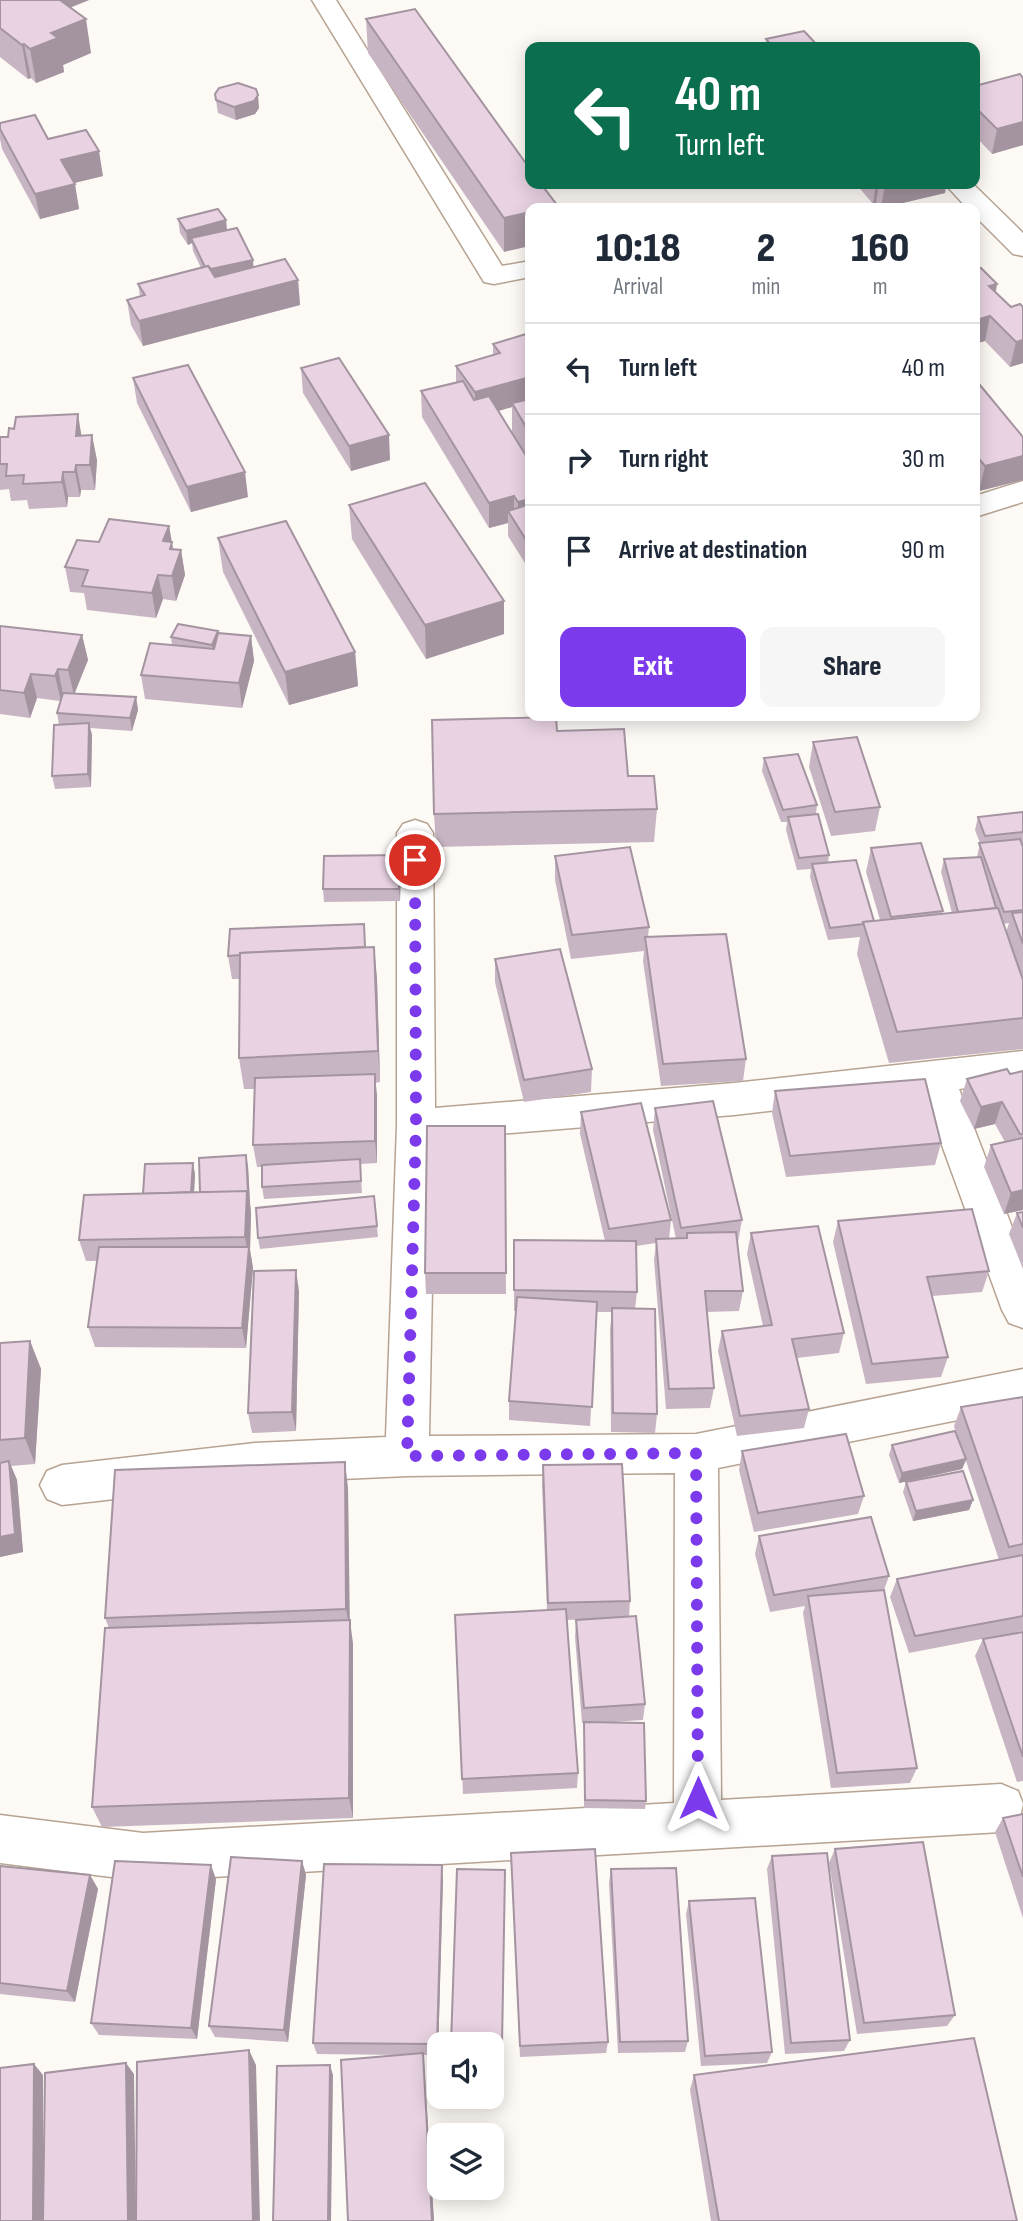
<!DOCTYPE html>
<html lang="en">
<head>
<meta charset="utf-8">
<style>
	:root { --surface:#fff; --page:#f6f6f7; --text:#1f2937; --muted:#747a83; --line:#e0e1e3; --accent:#7c3aed }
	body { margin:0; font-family:"Sofia Sans Condensed",sans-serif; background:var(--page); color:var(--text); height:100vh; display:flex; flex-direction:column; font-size:26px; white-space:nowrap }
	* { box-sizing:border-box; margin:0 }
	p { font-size:23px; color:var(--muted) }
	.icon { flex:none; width:38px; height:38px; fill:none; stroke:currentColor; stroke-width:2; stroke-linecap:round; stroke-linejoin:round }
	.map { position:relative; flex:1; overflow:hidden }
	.drawer { position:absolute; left:525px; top:203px; width:455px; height:518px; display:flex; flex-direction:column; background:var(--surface); border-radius:14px; box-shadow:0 4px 18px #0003 }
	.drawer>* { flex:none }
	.banner { position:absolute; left:525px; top:42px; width:455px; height:147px; border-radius:14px; box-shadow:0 4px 18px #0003; background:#0b6e4f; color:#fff; overflow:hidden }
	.buttons { position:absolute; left:427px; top:2032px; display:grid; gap:14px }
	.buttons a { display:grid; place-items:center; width:77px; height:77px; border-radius:14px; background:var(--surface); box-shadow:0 4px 18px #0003; font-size:35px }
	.pin { position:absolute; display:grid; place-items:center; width:60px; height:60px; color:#fff; margin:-30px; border:4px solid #fff; border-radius:50%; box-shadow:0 2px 7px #0007 }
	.me { position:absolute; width:77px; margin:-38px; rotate:0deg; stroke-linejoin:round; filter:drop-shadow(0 0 5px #0008) }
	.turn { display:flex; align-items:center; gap:24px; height:147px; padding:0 35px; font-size:32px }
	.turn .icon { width:91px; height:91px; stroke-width:2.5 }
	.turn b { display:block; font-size:49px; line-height:60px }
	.eta { display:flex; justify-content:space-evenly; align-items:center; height:119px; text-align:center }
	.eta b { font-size:42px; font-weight:800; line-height:49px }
	.action { display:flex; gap:14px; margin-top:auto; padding:14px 35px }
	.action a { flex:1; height:80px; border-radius:14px; background:var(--accent); color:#fff; font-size:28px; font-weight:800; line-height:80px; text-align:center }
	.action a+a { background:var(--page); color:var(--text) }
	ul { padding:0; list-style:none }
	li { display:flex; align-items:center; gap:21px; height:91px; padding:0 35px; border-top:2px solid var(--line) }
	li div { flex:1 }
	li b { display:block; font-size:26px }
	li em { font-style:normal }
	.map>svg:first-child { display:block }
</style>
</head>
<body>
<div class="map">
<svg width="1023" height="2221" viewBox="0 0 1023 2221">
	<rect width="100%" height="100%" fill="#fdf9f5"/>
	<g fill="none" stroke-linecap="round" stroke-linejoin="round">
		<g stroke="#b6a392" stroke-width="3">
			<g id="minor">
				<polygon points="312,0 336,0 502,266 530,261 530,277 494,284 484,282"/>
				<polygon points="945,184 973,184 1023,233 1023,256 1013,254 975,216 975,208 967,208"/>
				<polygon points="1023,481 1023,502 975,517 975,496"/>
				<polygon points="415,820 427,824 433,833 435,1108 734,1083 1023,1051 1023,1081 959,1089 1023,1256 1023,1328 1009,1323 1002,1310 923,1093 734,1115 435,1139 429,1436 696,1434 1023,1369 1023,1407 718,1468 721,1800 1001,1784 1018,1791 1023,1804 1018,1825 1001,1832 143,1881 0,1863 0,1815 143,1833 674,1803 675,1473 407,1476 255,1483 62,1505 47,1499 40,1485 47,1471 62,1465 255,1443 386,1437 397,1125 397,833 403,824"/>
			</g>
		</g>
		<use href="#minor" fill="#fff" fill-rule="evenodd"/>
	</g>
	<g fill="#c8b5c3" fill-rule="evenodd">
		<polygon points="0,0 89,0 70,8 91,53 63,65 64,72 36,83 31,78 28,79 0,57"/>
		<polygon points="366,19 557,205 557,208 530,208 504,252 368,53"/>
		<polygon points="766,39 819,47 765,47"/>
		<polygon points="1023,78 1023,145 992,154 975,136 975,86"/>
		<polygon points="215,94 259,108 255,114 236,120 218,113"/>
		<polygon points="0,123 48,139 103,176 74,183 79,209 40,219 2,149 0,139"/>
		<polygon points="856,184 946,184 945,193 882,208 876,203 873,204"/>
		<polygon points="178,219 226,220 227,230 254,267 298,280 300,305 143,346 131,325 127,300 140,296 138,284 201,268 193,251 192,243 188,245 180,233"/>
		<polygon points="975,263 997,284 996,292 1011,307 1023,363 1010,367 985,341 975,343"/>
		<path d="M 530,340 L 530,571 L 508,536 L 508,523 L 489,528 L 422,417 L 421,391 L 456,382 L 456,366 L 493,355 L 493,344 ZM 512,407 L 512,433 L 498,411 Z"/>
		<polygon points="301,368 390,460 351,471 303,393"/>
		<polygon points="133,378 248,497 191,512 137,403"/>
		<polygon points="975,379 1023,437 1023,480 979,491 975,486"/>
		<polygon points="82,436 97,460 95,490 81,490 80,497 68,497 67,507 29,509 27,500 11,501 9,489 0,490 0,437"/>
		<polygon points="349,505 504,634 426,659 352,539"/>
		<polygon points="169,526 173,549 181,550 185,575 176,601 163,599 156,618 87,610 84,593 70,592 65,567 99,542"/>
		<polygon points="218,538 355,652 358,686 289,705 223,572"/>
		<polygon points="0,626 82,635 88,660 74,693 136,697 138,710 132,731 90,728 92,735 91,787 55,789 52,776 59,725 57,713 60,701 37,698 30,718 0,714"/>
		<polygon points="218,631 218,633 251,636 254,661 242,708 145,699 141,675 172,645 171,637"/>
		<polygon points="557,731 628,776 657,809 654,842 436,847 434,814"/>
		<polygon points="813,742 880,807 875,831 831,836 809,767"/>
		<path d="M 764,758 L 817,805 L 816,814 L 829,855 L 828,863 L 874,921 L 880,920 L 866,872 L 871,848 L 943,911 L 942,914 L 952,913 L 941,872 L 944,859 L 977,857 L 980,843 L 975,830 L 978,817 L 1023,812 L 1023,1049 L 889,1063 L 857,954 L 860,937 L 828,940 L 810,877 L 811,869 L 797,870 L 786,830 L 787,822 L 781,822 L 762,771 ZM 1009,923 L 1006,932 L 1003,924 Z"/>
		<polygon points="400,855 401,868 400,901 324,902 323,889"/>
		<polygon points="555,856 649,927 648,937 746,1059 743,1081 661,1086 643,961 644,951 571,959 555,880"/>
		<polygon points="374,947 377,979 380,1082 375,1083 377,1096 377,1163 360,1164 362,1193 264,1199 262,1187 262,1167 257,1167 253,1145 254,1089 244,1089 239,1058 239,979 232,979 228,956"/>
		<polygon points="495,959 592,1069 591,1092 524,1102 495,982"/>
		<polygon points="1023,1071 1023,1210 1004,1214 984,1167 991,1145 1005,1142 995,1124 974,1129 960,1101 967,1079 1010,1074"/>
		<polygon points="775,1091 941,1143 935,1165 786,1177 772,1113"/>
		<polygon points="655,1108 742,1220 738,1242 737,1242 743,1291 739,1311 706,1312 714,1388 710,1408 666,1409 654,1260 656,1243 636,1246 637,1292 635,1309 657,1414 655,1433 611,1432 610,1329 612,1312 597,1312 590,1426 509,1420 509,1401 516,1311 514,1311 514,1240 605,1241 580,1134 581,1112 671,1220 669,1239 676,1239 653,1130"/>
		<polygon points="505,1126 506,1294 426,1294 425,1273"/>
		<polygon points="193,1163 195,1175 194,1192 200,1192 248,1166 250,1203 251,1213 250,1250 253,1268 246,1348 95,1347 88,1327 97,1261 86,1261 79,1240 143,1193"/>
		<polygon points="374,1196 378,1237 260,1249 258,1238"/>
		<polygon points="1023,1212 1023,1269 1009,1234 1017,1213"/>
		<polygon points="838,1221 989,1271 982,1292 932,1296 948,1357 941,1377 866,1384 833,1242"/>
		<polygon points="751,1233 844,1333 839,1353 797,1358 809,1409 804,1428 737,1436 718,1351 722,1331 763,1326 747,1254"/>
		<polygon points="299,1291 296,1431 252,1433 248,1413"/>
		<polygon points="30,1341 41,1369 35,1464 11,1466 17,1480 23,1552 0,1557 0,1343"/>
		<polygon points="1023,1397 1023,1631 909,1653 890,1597 897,1579 999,1560 966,1461 962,1469 899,1483 889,1455 892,1445 958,1439 954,1426 961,1407"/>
		<polygon points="742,1451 864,1496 858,1514 754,1532 739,1470"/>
		<polygon points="543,1465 630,1601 629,1617 645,1704 643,1720 597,1723 646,1801 645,1809 584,1808 584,1723 582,1723 575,1637 576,1620 590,1619 567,1620 578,1773 577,1788 463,1794 455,1615 547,1610 542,1484"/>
		<polygon points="906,1482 973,1500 969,1510 913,1521 903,1492"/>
		<polygon points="348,1488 349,1620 353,1644 353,1818 102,1827 92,1807 109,1628 105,1618"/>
		<polygon points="759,1536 889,1576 884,1590 917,1768 910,1783 831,1788 803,1613 805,1606 770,1612 755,1554"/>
		<polygon points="1023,1632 1023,1781 1017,1782 975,1656 983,1639"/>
		<polygon points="1023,1814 1023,1918 995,1832 1003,1818"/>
		<polygon points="835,1849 955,2015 947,2026 857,2034 829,1863"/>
		<polygon points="511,1853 608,2042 606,2053 520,2057"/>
		<polygon points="772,1856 850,2040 844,2051 785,2054 767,1869"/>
		<polygon points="302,1861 306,1875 288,2042 215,2037 209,2026"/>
		<polygon points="0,1866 90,1875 98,1889 75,2002 0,1994"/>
		<polygon points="611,1869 688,2041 685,2052 618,2053 609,1883"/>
		<polygon points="505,1870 502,2056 492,2055 492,2044"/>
		<polygon points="216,1879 197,2039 99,2035 91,2023"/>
		<polygon points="443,1879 438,2055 423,2055 434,2221 348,2221 399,2055 317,2054 313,2043"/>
		<polygon points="689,1901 772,2052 767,2063 701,2066 686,1914"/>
		<polygon points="694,2075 1017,2221 711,2221 690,2090"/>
	</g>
	<g fill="#a3949f">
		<polygon points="38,0 89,0 41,19"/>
		<polygon points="86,19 91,53 63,65 64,72 36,83 30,49 51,33"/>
		<polygon points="24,44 31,78 28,79 22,45"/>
		<polygon points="258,95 259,108 255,114 236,120 234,107"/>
		<polygon points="1023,122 1023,145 992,154 997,129"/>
		<polygon points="99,151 103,176 66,185 61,160"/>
		<polygon points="75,184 79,209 40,219 35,194"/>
		<polygon points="876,184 879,184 876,203 873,204"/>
		<polygon points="885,184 946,184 945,193 881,208"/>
		<polygon points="530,212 530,246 504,252 504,218"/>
		<polygon points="226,220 227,233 191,238 192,243 188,245 186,231"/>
		<polygon points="253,260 254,274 208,283 206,270"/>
		<polygon points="298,280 300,305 143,346 139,321"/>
		<polygon points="997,284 992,309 989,286"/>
		<polygon points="990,316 985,341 975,344 980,319"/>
		<polygon points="1023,340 1023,363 1010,367 1016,342"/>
		<polygon points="530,377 530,402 512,403 512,407 475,418 475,392"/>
		<polygon points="78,414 82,439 76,436"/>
		<polygon points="92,435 97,460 95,490 90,465"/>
		<polygon points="389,435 390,460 351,471 349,446"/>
		<polygon points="1023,456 1023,480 979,491 985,466"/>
		<polygon points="76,465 81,490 80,497 75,472"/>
		<polygon points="63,472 68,497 67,507 62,482"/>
		<polygon points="245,472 248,497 191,512 187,487"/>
		<polygon points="514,496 514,521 508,511 508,523 489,528 489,503"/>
		<polygon points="530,499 530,524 518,527 518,502"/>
		<polygon points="169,526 176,566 181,550 185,575 176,601 172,576 163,541"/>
		<polygon points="158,575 163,599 156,618 152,593"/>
		<polygon points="504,601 504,634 426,659 425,625"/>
		<polygon points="218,631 220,644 214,658 212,645"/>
		<polygon points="82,635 88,660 74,695 68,670"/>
		<polygon points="251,636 254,661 242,708 239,683"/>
		<polygon points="355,652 358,686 289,705 285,672"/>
		<polygon points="58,669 63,694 61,701 55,676"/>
		<polygon points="31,674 37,698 30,718 24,693"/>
		<polygon points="136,697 138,710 132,731 130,718"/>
		<polygon points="89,723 92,735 91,787 88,774"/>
		<polygon points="400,855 401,868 400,901 399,889"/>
		<polygon points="374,947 377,979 380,1082 378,1051"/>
		<polygon points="375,1074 377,1096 377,1163 375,1141"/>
		<polygon points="1002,1102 995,1124 974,1129 981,1107"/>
		<polygon points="246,1155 248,1166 250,1203 251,1213 250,1250 253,1268 246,1348 242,1328 248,1254 245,1237"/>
		<polygon points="193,1163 195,1175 193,1209 191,1198"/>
		<polygon points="1023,1190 1023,1210 1004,1214 1011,1193"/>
		<polygon points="296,1270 299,1291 296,1431 292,1412"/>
		<polygon points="30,1341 41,1369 35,1464 25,1438"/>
		<polygon points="966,1459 962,1469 899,1483 902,1473"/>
		<polygon points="9,1461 17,1480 23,1552 0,1557 0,1537"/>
		<polygon points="345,1462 348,1488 350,1632 346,1609"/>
		<polygon points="973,1500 969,1510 913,1521 916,1511"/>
		<polygon points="350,1620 353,1644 353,1818 349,1798"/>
		<polygon points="302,1861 306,1875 288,2042 284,2030"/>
		<polygon points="211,1865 216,1879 197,2039 191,2028"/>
		<polygon points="442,1865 443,1879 438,2055 437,2044"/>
		<polygon points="90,1875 98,1889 75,2002 67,1991"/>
		<polygon points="249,2050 256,2065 260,2221 253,2221"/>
		<polygon points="423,2053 424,2063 434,2221 432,2221"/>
		<polygon points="126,2063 134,2074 136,2221 128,2221"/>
		<polygon points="34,2064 43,2075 43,2221 33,2221"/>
		<polygon points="330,2065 333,2075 331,2221 328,2221"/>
	</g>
	<g fill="#e9d3e3" stroke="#a3949f" stroke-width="2">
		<polygon points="0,0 60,0 86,19 51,33 58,38 30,49 24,44 22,45 0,28"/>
		<polygon points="415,9 530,169 530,184 541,184 557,205 545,208 530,208 530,212 504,218 366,19"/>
		<polygon points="804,31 819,47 773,47 766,39"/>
		<polygon points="1020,74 1023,78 1023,122 997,129 975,107 975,86"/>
		<polygon points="238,83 256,89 258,95 254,101 234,107 216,100 215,94 219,88"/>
		<polygon points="35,115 48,139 86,130 99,151 61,160 75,184 35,194 0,129 0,123"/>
		<polygon points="218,209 226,220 186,231 178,219"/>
		<polygon points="237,228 253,260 211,269 208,266 205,267 191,238"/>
		<polygon points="285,259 298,280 139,321 127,300 145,295 138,284 208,266 215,277"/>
		<polygon points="975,263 980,268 975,270"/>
		<polygon points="981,268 997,284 989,286 1011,307 1020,304 1023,307 1023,340 1016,342 990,316 980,319 975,313 975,270"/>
		<polygon points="526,334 530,340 530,377 475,392 456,366 500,353 493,344"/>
		<polygon points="339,358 389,435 349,446 301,368"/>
		<polygon points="188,365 245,472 187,487 133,378"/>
		<polygon points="975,379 1023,437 1023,456 985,466 975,454"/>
		<polygon points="463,381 474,400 489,396 530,462 530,499 518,502 514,496 489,503 421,391"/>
		<polygon points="530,399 530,434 512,403"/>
		<polygon points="78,414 76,436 92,435 90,465 76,465 75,472 63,472 62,482 23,484 24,475 6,476 7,464 0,464 0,437 8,437 9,428 14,429 16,417"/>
		<polygon points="425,483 504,601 425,625 349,505"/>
		<polygon points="530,504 530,546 508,511"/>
		<polygon points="109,519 169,526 163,541 172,542 170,549 181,550 172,576 158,575 152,593 82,586 88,570 65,567 77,540 99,542"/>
		<polygon points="286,521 355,652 285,672 218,538"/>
		<polygon points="178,624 218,631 212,645 171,637"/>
		<polygon points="0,626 82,635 68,670 58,669 55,676 31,674 24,693 0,690"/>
		<polygon points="218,633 251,636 239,683 141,675 150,643 214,649"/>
		<polygon points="63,693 136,697 130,718 57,713"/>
		<polygon points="556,717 557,731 624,729 628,776 654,776 657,809 434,814 432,720"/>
		<polygon points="89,723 88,774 52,776 54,725"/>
		<polygon points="857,737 880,807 835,812 813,742"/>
		<polygon points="798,754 817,805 783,810 764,758"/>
		<polygon points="1023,812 1023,832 985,836 978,817"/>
		<polygon points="818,814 829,855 799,858 788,817"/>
		<polygon points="1020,839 1023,847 1023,910 1004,912 979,843"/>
		<polygon points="921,843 943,911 891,917 871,848"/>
		<polygon points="630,847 649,927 572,935 555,856"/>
		<polygon points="400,855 399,889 323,889 324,856"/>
		<polygon points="981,857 996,908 958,912 944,859"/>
		<polygon points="856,860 874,921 863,922 863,924 830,928 812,864"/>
		<polygon points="998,908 1023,980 1023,1018 897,1032 863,922"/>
		<polygon points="1023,912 1023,944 1012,913"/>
		<polygon points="364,924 365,947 240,953 240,955 228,956 230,929"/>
		<polygon points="726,934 746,1059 663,1064 645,937"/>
		<polygon points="374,947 378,1051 239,1058 240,953"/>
		<polygon points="560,949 592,1069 524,1080 495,959"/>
		<polygon points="1007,1069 1010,1074 1023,1071 1023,1134 1020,1134 1002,1102 981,1107 967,1079"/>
		<polygon points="375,1074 375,1141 253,1145 255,1078"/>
		<polygon points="925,1079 941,1143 790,1156 775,1091"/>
		<polygon points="713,1101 742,1220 681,1228 655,1108"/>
		<polygon points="641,1103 671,1220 609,1229 581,1112"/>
		<polygon points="427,1126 505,1126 506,1273 425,1273"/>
		<polygon points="1023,1138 1023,1190 1011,1193 991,1145"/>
		<polygon points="246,1155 248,1192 200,1192 199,1158"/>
		<polygon points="360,1159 361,1181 262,1187 262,1165"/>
		<polygon points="193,1163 191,1192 143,1194 145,1164"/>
		<polygon points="247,1191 245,1237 79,1240 84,1195"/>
		<polygon points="374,1196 377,1226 258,1238 256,1208"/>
		<polygon points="972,1209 989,1271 927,1277 948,1357 872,1364 838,1221"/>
		<polygon points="1023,1212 1023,1228 1017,1213"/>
		<polygon points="818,1226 844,1333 792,1339 809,1409 740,1416 722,1331 772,1325 751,1233"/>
		<polygon points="736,1232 743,1291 705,1291 714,1388 669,1389 656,1239 687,1238 687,1233"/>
		<polygon points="514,1240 636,1241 637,1292 514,1290"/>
		<polygon points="99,1247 249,1247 242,1328 88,1327"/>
		<polygon points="296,1270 292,1412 248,1413 254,1271"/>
		<polygon points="517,1297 597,1302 592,1407 509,1401"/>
		<polygon points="612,1308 655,1309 657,1414 613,1413"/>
		<polygon points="30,1341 25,1438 0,1440 0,1343"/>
		<polygon points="1023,1397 1023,1544 1009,1547 961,1407"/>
		<polygon points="955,1431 966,1459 902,1473 892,1445"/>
		<polygon points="846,1434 864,1496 758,1513 742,1451"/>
		<polygon points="9,1461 15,1534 0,1537 0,1463"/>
		<polygon points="345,1462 346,1609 105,1618 115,1470"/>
		<polygon points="622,1464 630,1601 548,1603 543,1465"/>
		<polygon points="963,1471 973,1500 916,1511 906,1482"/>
		<polygon points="871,1517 889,1576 774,1595 759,1536"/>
		<polygon points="1023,1555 1023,1616 915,1636 897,1579"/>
		<polygon points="884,1590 917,1768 837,1773 808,1596"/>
		<polygon points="566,1609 578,1773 462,1779 455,1615"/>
		<polygon points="636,1616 645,1704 584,1708 576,1620"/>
		<polygon points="350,1620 349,1798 92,1807 105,1628"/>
		<polygon points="1023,1632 1023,1757 983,1639"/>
		<polygon points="584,1722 644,1723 646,1801 585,1800"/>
		<polygon points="1023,1814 1023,1877 1003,1818"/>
		<polygon points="923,1842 955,2015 864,2023 835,1849"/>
		<polygon points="595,1849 608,2042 520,2046 511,1853"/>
		<polygon points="827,1853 850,2040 791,2043 772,1856"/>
		<polygon points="231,1857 302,1861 284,2030 209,2026"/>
		<polygon points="115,1861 211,1865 191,2028 91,2023"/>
		<polygon points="324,1864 442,1865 437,2044 313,2043"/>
		<polygon points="0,1866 90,1875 67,1991 0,1983"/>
		<polygon points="676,1868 688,2041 620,2042 611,1869"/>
		<polygon points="457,1869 505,1870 502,2045 451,2044"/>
		<polygon points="755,1898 772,2052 705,2056 689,1901"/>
		<polygon points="974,2038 1017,2221 719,2221 694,2075"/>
		<polygon points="249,2050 253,2221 136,2221 137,2062"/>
		<polygon points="423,2053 432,2221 348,2221 341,2060"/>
		<polygon points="126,2063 128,2221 43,2221 45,2073"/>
		<polygon points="34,2064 33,2221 0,2221 0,2068"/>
		<polygon points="330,2065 328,2221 273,2221 277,2066"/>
	</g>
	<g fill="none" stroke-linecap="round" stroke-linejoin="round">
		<polyline stroke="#7c3aed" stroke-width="12" stroke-dasharray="0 21.6" points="415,860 416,1125 407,1456 696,1453 698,1798"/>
	</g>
</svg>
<div class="buttons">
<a><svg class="icon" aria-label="sound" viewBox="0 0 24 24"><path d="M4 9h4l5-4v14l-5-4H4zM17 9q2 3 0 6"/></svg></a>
<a><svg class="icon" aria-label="layers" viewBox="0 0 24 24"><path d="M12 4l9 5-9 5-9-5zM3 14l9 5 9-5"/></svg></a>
</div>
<div class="pin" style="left:415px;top:860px;background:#d93025"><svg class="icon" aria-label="arrive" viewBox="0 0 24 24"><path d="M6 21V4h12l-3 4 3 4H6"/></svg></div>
<svg class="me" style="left:698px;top:1798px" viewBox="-20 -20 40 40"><path d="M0-17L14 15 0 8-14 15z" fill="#7c3aed" stroke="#fff" stroke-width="4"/></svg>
<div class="banner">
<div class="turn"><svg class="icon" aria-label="left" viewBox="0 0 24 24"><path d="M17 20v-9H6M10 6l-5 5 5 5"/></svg><div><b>40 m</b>Turn left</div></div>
</div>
<section class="drawer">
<div class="eta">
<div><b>10:18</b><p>Arrival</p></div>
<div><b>2</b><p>min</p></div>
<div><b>160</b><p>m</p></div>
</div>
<ul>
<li><svg class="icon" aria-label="left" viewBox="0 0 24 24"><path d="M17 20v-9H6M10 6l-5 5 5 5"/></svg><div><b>Turn left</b></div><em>40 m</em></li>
<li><svg class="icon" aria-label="right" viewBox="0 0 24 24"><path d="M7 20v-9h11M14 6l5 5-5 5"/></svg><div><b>Turn right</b></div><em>30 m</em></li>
<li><svg class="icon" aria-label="arrive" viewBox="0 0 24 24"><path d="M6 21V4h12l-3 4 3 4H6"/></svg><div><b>Arrive at destination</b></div><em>90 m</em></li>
</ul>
<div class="action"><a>Exit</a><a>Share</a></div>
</section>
</div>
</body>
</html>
